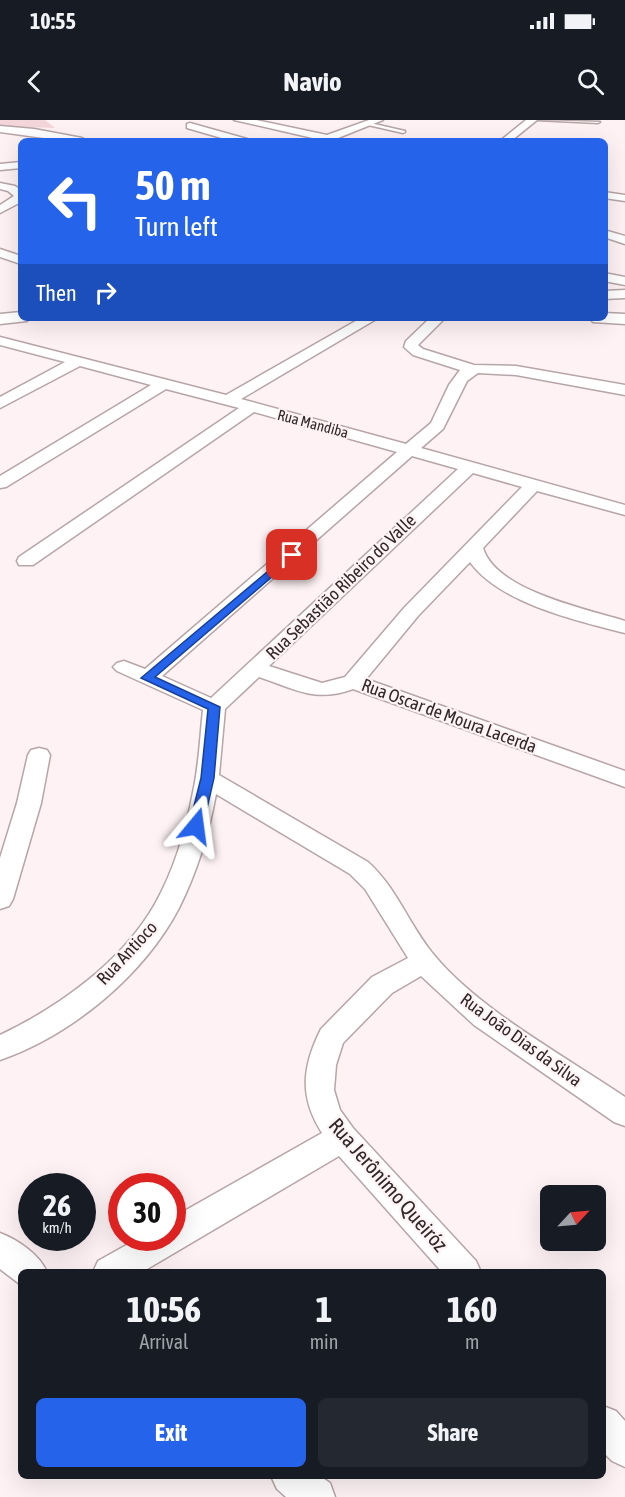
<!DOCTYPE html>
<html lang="en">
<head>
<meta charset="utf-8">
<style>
	:root { --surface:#171b24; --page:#242831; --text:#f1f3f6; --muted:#9ea1a6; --accent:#2563eb }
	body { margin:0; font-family:"Asap Condensed",sans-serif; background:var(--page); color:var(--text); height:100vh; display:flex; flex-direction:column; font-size:22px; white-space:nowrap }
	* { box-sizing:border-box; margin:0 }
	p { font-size:20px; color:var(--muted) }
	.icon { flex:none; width:33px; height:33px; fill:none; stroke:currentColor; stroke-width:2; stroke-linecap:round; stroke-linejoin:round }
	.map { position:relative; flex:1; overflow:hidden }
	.drawer { position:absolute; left:18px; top:1149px; width:588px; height:210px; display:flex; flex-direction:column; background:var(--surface); border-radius:9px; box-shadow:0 6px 24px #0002 }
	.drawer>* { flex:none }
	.top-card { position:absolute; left:18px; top:18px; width:590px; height:183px; border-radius:9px; box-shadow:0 6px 24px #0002; background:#2563eb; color:#fff; overflow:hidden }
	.needle { width:39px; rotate:64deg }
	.fabs { position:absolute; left:540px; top:1065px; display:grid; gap:12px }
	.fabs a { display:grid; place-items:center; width:66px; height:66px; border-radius:9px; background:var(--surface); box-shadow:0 6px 24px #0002; font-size:30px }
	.speed { position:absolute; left:18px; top:1053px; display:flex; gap:12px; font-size:30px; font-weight:700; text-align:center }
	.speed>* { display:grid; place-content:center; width:78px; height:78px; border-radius:50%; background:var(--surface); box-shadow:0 6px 24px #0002; line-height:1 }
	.speed small { font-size:15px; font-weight:400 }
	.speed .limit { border:9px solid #d22; background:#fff; color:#111 }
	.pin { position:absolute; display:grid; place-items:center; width:51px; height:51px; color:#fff; margin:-26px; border-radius:12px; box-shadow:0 3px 9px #0006 }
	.me { position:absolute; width:66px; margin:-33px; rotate:16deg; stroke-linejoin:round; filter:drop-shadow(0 0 4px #0008) }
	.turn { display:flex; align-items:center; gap:21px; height:126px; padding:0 18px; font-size:27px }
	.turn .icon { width:78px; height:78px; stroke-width:2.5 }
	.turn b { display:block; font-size:42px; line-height:51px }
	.then { display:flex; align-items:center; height:57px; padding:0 18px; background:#0003; gap:12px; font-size:22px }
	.eta { display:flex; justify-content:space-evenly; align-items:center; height:102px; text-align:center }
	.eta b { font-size:36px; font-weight:700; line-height:42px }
	.action { display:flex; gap:12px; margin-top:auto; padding:12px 18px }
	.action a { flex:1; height:69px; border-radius:9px; background:var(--accent); color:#fff; font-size:24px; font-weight:700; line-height:69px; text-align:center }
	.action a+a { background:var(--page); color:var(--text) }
	.status { display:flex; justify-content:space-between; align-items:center; height:42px; padding:0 30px; background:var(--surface); direction:ltr }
	.status svg { height:16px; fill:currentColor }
	header { display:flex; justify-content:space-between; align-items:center; height:78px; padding:0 18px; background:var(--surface); font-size:27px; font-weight:700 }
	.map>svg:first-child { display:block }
</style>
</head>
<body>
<div class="status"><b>10:55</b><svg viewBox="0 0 49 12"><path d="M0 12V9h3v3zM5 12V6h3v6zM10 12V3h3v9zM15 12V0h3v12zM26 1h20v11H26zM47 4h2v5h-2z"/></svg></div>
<header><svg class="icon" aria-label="back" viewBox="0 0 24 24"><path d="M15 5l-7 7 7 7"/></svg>Navio<svg class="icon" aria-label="search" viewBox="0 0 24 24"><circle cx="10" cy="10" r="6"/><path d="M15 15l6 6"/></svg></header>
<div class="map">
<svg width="625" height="1377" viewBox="0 0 625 1377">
	<rect width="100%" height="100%" fill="#fef2f4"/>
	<polygon fill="#f4d5da" points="0,0 45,0 55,8 0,6"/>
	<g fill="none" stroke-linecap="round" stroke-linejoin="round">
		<g stroke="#b7a5a7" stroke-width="3">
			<g id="service">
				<polygon points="536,0 600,2 598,3"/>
				<polygon points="370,3 405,11 405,12 403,13 368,5"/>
			</g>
		</g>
		<g stroke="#b7a5a7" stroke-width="3">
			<g id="minor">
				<polygon points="234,0 256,0 327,15 369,0 383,0 338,18 342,21 316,21 317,19"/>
				<polygon points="526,0 537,0 511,21 500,21"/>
				<polygon points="190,3 247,19 248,21 232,21 187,8 187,4"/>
				<polygon points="0,6 34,9 82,18 87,21 66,21 0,12"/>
				<polygon points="21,42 21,48 0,50 0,44"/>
				<polygon points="0,63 15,66 21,70 21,82 0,93 0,85 14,76 8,71 0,69"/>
				<polygon points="604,72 625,75 625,81 604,78"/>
				<polygon points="604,110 625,116 625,124 604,117"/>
				<polygon points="0,129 21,136 21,144 0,137"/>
				<polygon points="604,153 625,157 625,165 604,161"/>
				<polygon points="625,170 625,178 604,179 604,171"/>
				<path d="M 361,198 L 378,198 L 241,279 L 406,324 L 431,303 L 449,265 L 460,250 L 413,235 L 404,227 L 406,221 L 430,198 L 445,198 L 418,225 L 423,229 L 474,245 L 516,246 L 625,265 L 625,275 L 516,255 L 478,253 L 467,261 L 443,309 L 421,328 L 625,385 L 625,395 L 537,371 L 483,428 C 496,471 587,489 625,501 L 625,513 C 578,501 499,483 470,442 L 418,496 L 366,559 L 625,651 L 625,667 L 353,569 C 315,583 295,569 259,557 L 225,589 L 219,655 L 368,742 C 397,768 409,805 434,835 C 478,889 566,937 625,977 L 625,1006 L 614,1002 L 474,905 L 421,856 L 392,873 L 343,923 L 336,945 L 334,970 L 340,990 L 353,1008 L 476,1141 L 481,1152 L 442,1152 L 339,1036 L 142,1152 L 93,1152 L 98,1141 L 139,1118 L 172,1118 L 172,1098 L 322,1013 C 299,977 302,947 321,909 L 372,857 L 408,838 L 365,769 L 350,754 L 216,674 C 209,713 197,752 179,788 C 144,855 72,915 0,940 L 0,915 C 59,887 122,842 155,784 C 174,750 186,710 193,672 C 199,645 200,617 203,590 L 117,551 L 113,547 L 117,543 L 124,541 L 145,549 L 397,332 L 254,292 L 33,445 L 19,445 L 17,441 L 19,437 L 239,288 L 166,269 L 6,367 L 0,368 L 0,356 L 151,265 L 80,246 L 0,288 L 0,277 L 65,242 L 0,225 L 0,217 L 226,275 ZM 412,336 L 458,349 L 211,578 L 162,556 ZM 473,353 L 522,367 L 404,488 L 345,557 L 322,563 L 269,546 Z"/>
				<polygon points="39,628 47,630 50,635 41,683 13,779 9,786 0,789 0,738 17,683 28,635 31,630"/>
				<path d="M 0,1113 C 18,1120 39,1134 47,1152 L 21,1152 L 21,1165 L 0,1149 Z"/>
				<polygon points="603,1286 616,1291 625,1301 625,1347 612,1341 603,1332"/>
				<polygon points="271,1356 320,1356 330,1363 335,1377 286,1377 277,1369"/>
			</g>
		</g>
		<g stroke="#b7a5a7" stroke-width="3">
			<g id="tertiary">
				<polygon points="21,192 21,198 29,198 27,201 0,204 0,194"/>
				<polygon points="604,193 625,194 625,204 593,202 590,198 604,198"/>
			</g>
		</g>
		<use href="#service" fill="#fff" fill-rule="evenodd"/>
		<use href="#minor" fill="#fff" fill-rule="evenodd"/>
		<use href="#tertiary" fill="#fff" fill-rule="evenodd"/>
	</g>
	<polygon fill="#2563eb" stroke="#184099" stroke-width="1.5" points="292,431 297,435 295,437 155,557 220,587 214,658 203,706 201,710 191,710 189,706 201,658 208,589 141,558"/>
	<g text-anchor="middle" stroke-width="4.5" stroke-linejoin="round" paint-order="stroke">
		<g font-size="15" fill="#2f2829" stroke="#fef2f4">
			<text transform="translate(313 304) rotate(15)" y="5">Rua Mandiba</text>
		</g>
		<g font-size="18" fill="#2f2829" stroke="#fef2f4">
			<text transform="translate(341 467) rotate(-44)" y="6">Rua Sebastião Ribeiro do Valle</text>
			<text transform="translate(449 596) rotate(20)" y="6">Rua Oscar de Moura Lacerda</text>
			<text transform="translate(127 833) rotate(-47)" y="6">Rua Antioco</text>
			<text transform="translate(521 920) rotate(36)" y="6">Rua João Dias da Silva</text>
		</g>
		<g font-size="21" fill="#2f2829" stroke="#fef2f4">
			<text transform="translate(388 1065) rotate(49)" y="7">Rua Jerônimo Queiróz</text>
		</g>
	</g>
</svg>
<div class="fabs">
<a><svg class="needle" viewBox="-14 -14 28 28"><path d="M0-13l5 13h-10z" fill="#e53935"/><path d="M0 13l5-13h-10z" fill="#9ea1a6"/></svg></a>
</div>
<div class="speed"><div>26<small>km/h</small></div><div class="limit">30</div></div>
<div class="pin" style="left:292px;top:435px;background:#d93025"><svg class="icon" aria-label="arrive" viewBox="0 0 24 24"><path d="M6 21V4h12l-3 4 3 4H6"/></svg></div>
<svg class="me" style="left:196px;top:706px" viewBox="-20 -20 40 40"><path d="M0-17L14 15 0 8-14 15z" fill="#2563eb" stroke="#fff" stroke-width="4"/></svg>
<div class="top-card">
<div class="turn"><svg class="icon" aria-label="left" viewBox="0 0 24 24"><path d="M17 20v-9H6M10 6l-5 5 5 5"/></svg><div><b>50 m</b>Turn left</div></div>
<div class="then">Then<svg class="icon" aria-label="right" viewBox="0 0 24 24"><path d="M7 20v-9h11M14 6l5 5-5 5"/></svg></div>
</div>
<section class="drawer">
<div class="eta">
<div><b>10:56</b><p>Arrival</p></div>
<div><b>1</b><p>min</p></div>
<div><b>160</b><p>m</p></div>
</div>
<div class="action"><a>Exit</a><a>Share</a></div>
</section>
</div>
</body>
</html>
